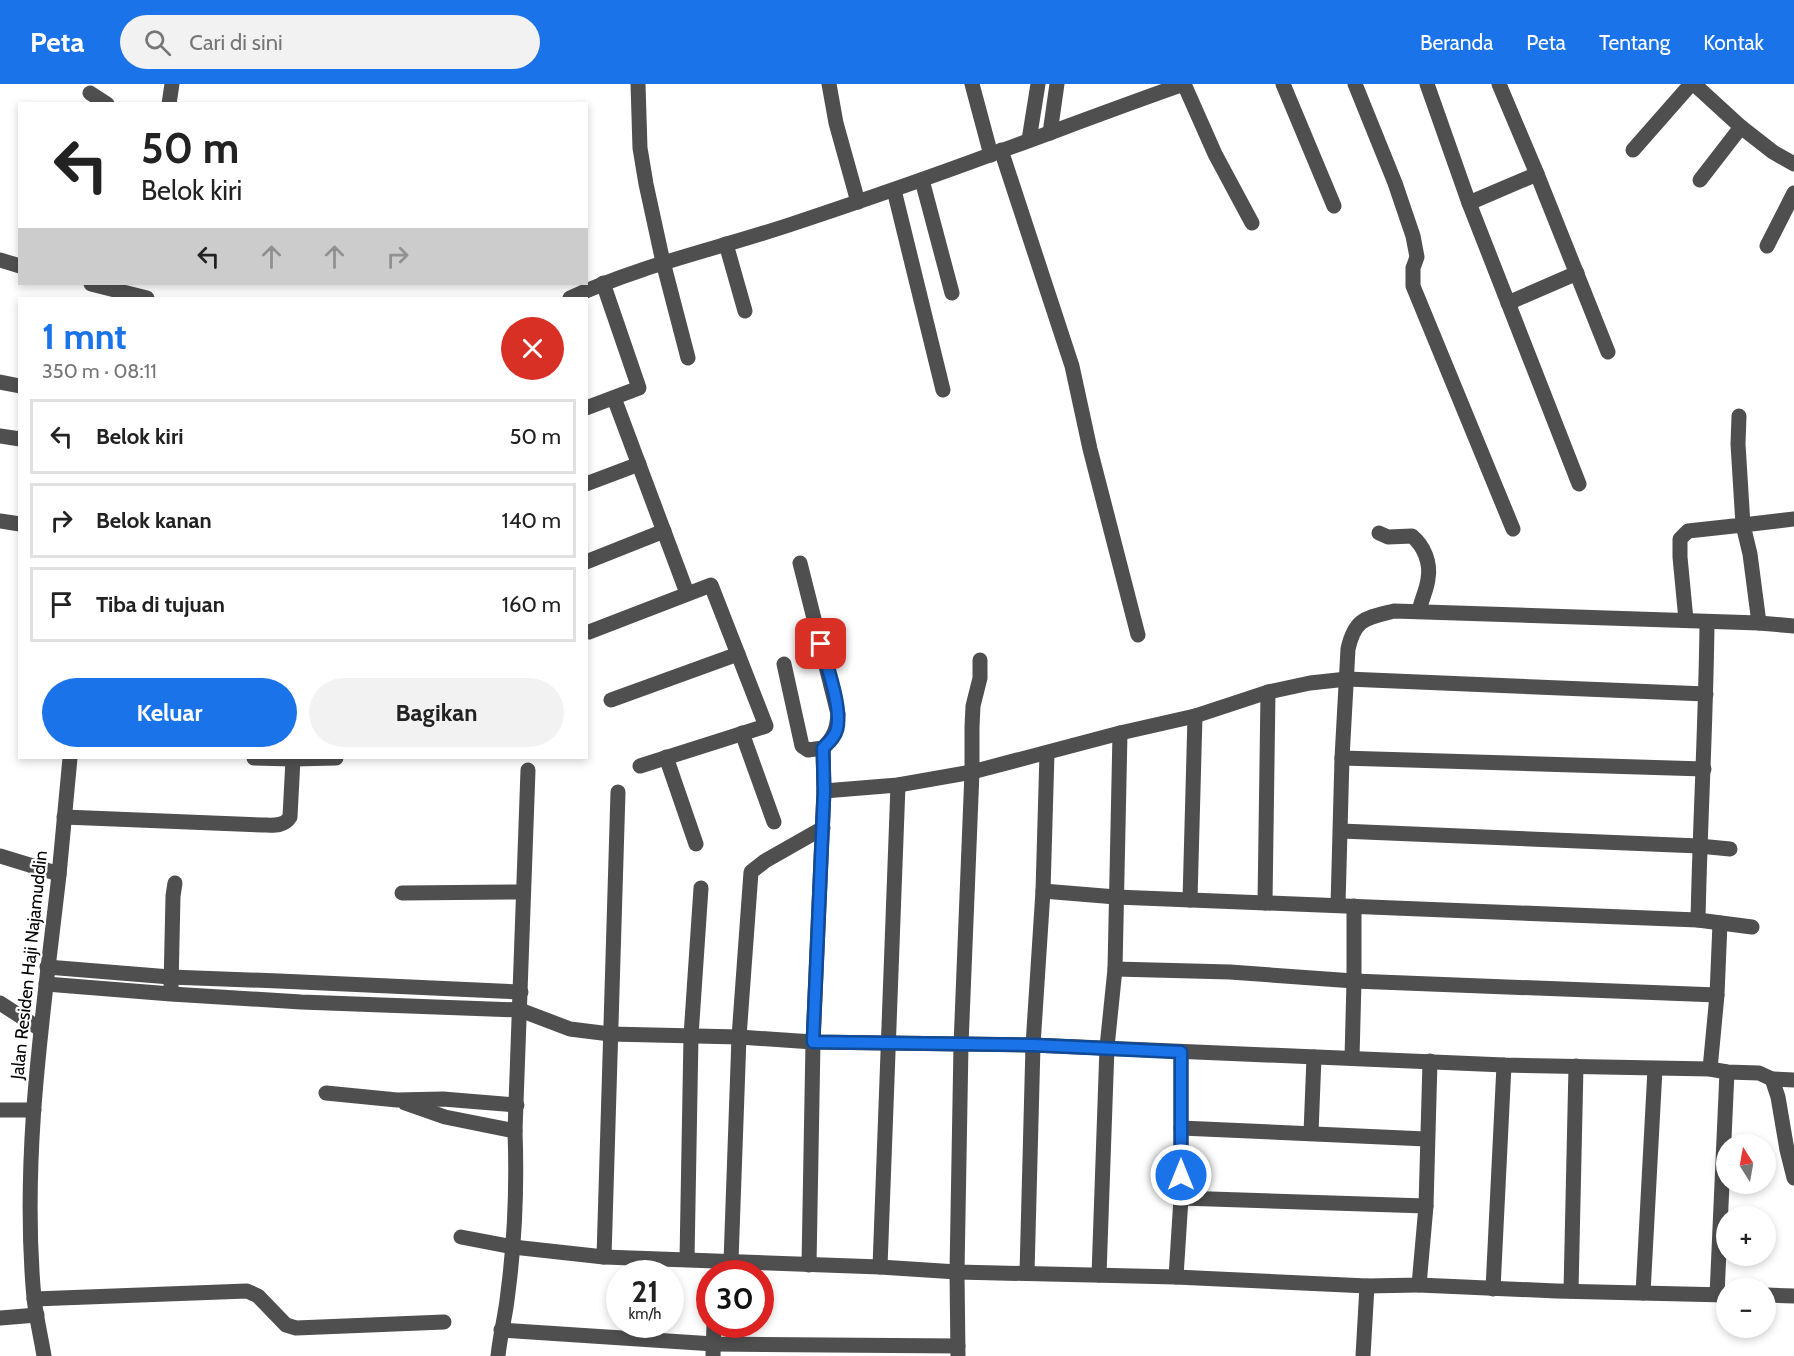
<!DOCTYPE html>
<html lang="id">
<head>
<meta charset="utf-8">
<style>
	:root { --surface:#fff; --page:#f2f2f2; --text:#222; --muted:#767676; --line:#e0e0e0; --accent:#1a73e8 }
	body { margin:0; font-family:Cabin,sans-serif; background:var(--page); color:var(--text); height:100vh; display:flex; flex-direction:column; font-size:22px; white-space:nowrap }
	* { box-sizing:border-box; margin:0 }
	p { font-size:20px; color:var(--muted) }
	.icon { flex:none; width:33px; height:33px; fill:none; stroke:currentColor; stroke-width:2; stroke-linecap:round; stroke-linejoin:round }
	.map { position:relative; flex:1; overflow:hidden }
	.sheet { position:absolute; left:18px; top:213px; width:570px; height:462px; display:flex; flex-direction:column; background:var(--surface); border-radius:0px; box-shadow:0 3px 9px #0003 }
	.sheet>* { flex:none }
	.hud { position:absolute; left:18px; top:18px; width:570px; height:183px; border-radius:0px; box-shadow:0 3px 9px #0003; background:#fff; color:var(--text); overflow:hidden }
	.needle { width:39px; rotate:349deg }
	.fabs { position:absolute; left:1716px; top:1050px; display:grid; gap:12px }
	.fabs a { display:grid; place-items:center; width:60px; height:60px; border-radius:50%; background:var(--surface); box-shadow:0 3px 9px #0003; font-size:30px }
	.speed { position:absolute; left:606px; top:1176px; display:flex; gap:12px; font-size:30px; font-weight:700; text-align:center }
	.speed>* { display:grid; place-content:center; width:78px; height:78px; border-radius:50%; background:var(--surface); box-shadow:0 3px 9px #0003; line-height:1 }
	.speed small { font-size:15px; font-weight:400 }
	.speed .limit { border:9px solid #d22; background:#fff; color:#111 }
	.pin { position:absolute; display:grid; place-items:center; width:51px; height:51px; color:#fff; margin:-26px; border-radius:12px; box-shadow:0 3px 9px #0006 }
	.me { position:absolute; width:66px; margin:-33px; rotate:0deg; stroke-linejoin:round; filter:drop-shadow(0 0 4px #0008) }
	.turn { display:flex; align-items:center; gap:21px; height:126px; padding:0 24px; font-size:27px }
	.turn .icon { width:78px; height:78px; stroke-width:2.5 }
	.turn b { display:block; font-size:42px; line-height:51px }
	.lanes { display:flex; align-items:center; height:57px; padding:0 24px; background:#0003; justify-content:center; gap:30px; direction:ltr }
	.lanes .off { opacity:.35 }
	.round { display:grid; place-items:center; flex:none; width:63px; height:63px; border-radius:32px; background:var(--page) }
	.summary { display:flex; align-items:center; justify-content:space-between; height:102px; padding:0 24px }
	h1 { font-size:36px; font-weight:800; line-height:45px; color:var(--accent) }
	.action { display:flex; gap:12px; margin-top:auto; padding:12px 24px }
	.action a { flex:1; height:69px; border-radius:36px; background:var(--accent); color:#fff; font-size:24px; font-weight:800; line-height:69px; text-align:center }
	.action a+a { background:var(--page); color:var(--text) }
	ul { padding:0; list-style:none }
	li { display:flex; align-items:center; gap:18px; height:75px; margin:0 12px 9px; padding:0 12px; border:3px solid var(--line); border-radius:0px }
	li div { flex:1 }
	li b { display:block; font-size:22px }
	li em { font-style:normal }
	header { display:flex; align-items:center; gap:36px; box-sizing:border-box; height:84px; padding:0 30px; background:var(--accent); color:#fff }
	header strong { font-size:28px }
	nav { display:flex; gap:33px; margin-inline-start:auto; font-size:21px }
	.search { width:420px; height:54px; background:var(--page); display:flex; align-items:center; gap:15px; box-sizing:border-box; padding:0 21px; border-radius:33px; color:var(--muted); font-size:22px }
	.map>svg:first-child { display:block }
</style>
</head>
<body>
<header>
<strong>Peta</strong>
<div class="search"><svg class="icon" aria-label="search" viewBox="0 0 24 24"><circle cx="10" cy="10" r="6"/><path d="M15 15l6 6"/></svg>Cari di sini</div>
<nav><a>Beranda</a><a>Peta</a><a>Tentang</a><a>Kontak</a></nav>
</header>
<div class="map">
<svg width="1794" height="1272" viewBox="0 0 1794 1272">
	<rect width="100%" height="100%" fill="#fff"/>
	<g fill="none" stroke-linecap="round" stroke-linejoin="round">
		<g stroke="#4f4f4f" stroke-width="15">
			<polyline points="638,0 640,64 646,100 663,178 688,274"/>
			<polyline points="829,0 836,39 858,118"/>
			<polyline points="972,0 991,71"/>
			<polyline points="1184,0 1215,70 1252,139"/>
			<polyline points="1283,0 1334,122"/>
			<polyline points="1355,0 1395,99 1413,152 1417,173 1413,184 1413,202 1513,445"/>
			<polyline points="1427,0 1469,119 1579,400"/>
			<polyline points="1499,0 1537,90"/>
			<polyline points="1694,0 1741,43 1773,68 1794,80"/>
			<polyline points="90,9 107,20"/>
			<polyline points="169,20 172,0"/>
			<polyline points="1050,49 1057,0"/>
			<polyline points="1029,56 1038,0"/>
			<polyline points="1001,66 1072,282 1090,365 1138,551"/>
			<polyline points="1633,66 1691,0"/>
			<polyline points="922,96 952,209"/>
			<polyline points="1700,96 1741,43"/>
			<polyline points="894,106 943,306"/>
			<polyline points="1469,119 1537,90 1608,268"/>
			<polyline points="726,160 745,227"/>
			<polyline points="1767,162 1794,109"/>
			<polyline points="0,176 20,182"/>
			<polyline points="91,200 147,214"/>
			<path d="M 570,214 C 643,180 722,164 798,138 C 861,117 925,95 987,72 C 1053,48 1118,23 1184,0"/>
			<polyline points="1508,219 1577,189"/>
			<polyline points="0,298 20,302"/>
			<polyline points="614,314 687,509"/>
			<polyline points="586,324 639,304 603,199"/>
			<polyline points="0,352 20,355"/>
			<polyline points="586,400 639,380"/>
			<polyline points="0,437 20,440"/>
			<path d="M 1379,449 L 1388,453 L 1412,452 C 1424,462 1431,479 1428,495 C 1427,505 1421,517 1419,527"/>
			<polyline points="586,478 664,447"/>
			<path d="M 800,479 L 838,630 C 837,645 834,653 823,664 L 824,707 L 813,958 L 809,1181"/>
			<polyline points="1686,536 1680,473 1680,455 1688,447 1743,441 1738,360 1739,332"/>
			<polyline points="1759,539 1794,542"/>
			<polyline points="589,548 711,501 766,642 640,682"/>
			<polyline points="784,580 802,662 808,666 823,664"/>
			<polyline points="611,616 738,570"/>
			<polyline points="742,649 774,738"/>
			<polyline points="666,673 696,760"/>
			<polyline points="254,674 293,675 336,674"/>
			<polyline points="1342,674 1704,685"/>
			<polyline points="824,707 898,701 972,688 1120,649 1195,632 1268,608 1310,599 1347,595 1706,610"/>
			<path d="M 64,733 L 262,741 C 272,741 284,743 290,733 L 293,675"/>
			<polyline points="1341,747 1699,762 1730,765"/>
			<polyline points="0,772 59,790"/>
			<polyline points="1043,807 1116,813 1698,836 1752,843"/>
			<polyline points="402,809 523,808"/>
			<polyline points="1190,816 1195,632"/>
			<polyline points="1265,819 1268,608"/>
			<path d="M 1338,821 L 1342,674 L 1348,565 C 1355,534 1366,534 1394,527 L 1759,539 L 1750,470 L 1743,441 L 1794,435"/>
			<path d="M 1698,836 C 1700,737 1706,638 1707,539"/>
			<polyline points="47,883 170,893 279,897 521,908"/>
			<polyline points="1115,885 1230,888 1354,897 1717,911"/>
			<polyline points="46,900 171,910 301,918 520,926 570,945 610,950 739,953 813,958 1033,961 1504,981 1710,985 1727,988 1759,989 1772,995 1778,1013 1787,1066 1794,1094"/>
			<polyline points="171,903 173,812 175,799"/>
			<polyline points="0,919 40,945"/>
			<polyline points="1352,974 1354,897 1354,822"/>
			<polyline points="1710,985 1717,911 1720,839"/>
			<polyline points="1772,995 1794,996"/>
			<polyline points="326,1009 397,1016 443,1015 517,1021"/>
			<polyline points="405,1019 445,1033 515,1047"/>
			<polyline points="0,1026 34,1026"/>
			<polyline points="1181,1044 1426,1055"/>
			<polyline points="1311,1049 1314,973"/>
			<polyline points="1181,1114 1426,1122"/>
			<polyline points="461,1153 513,1163 604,1173 880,1183 957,1188 1176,1193 1367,1202 1419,1201 1426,1122 1430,977"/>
			<polyline points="604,1173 618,708"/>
			<polyline points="687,1175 691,952 701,804"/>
			<polyline points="731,1177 739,953 751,788 765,777 823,744"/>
			<polyline points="880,1183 898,701"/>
			<polyline points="1027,1189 1033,961 1043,807 1047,669"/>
			<polyline points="1099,1191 1107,963 1115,885 1120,649"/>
			<polyline points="1176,1193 1181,1114 1181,968"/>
			<polyline points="1419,1201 1556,1207 1726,1211"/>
			<polyline points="1493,1205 1504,981"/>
			<polyline points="1571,1207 1576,982"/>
			<polyline points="1643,1209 1655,985"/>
			<polyline points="1717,1211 1727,988"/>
			<polyline points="1766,1211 1794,1212"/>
			<polyline points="34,1215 247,1207 258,1212 286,1241 296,1244 444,1238"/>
			<polyline points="0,1234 37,1231"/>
			<polyline points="501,1246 714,1260 958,1262"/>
			<path d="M 44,1272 C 41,1253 36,1233 34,1214 C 21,1072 43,931 59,791 C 63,752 66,713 70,674"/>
			<path d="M 498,1272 C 500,1251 506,1230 508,1208 C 515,1155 517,1101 515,1047 L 528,686"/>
			<polyline points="713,1272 714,1240"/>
			<polyline points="958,1272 957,1188 961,961 972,688 972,643 973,622 980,594 980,576"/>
			<polyline points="1363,1272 1367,1202"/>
		</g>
	</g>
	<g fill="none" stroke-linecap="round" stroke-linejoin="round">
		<g stroke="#114b97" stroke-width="15">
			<path id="route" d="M 821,560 C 827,583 842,623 837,645 C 835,653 829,658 823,664 L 824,707 L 813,958 L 1033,961 L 1181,968 L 1181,1091"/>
		</g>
		<use href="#route" stroke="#1a73e8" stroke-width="10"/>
	</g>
	<g text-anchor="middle" stroke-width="4.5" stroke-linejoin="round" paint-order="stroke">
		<g font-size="18" fill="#000" stroke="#fff">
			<text transform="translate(29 881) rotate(-84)" y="6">Jalan Residen Haji Najamuddin</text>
		</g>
	</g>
</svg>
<div class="fabs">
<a><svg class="needle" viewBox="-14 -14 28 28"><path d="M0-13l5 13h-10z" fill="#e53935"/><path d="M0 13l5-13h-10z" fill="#767676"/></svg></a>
<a>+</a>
<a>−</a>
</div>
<div class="speed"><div>21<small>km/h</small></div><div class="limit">30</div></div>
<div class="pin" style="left:821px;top:560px;background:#d93025"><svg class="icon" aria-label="arrive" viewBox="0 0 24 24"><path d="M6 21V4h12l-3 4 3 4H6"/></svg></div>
<svg class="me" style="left:1181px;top:1091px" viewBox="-20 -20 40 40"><circle r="17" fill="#1a73e8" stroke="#fff" stroke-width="3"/><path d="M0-11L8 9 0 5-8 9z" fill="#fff"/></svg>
<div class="hud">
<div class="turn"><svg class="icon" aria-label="left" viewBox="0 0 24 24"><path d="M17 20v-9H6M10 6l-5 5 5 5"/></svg><div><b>50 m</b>Belok kiri</div></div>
<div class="lanes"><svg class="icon" aria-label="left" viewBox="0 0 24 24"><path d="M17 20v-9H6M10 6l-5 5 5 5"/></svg><svg class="icon off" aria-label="ahead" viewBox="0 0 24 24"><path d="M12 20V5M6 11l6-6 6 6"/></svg><svg class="icon off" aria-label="ahead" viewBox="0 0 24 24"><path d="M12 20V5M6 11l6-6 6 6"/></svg><svg class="icon off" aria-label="right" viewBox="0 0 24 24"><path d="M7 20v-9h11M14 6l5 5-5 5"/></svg></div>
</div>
<section class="sheet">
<div class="summary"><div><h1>1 mnt</h1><p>350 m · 08:11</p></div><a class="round" style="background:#d93025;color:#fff"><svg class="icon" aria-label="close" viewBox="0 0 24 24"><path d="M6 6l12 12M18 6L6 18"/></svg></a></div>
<ul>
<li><svg class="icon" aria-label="left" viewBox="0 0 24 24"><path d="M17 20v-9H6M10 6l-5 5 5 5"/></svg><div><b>Belok kiri</b></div><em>50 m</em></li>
<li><svg class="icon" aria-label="right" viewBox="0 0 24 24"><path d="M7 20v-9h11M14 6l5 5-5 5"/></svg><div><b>Belok kanan</b></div><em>140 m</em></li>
<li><svg class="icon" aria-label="arrive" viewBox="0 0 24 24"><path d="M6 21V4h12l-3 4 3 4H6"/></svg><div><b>Tiba di tujuan</b></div><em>160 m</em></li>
</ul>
<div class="action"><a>Keluar</a><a>Bagikan</a></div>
</section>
</div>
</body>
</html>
